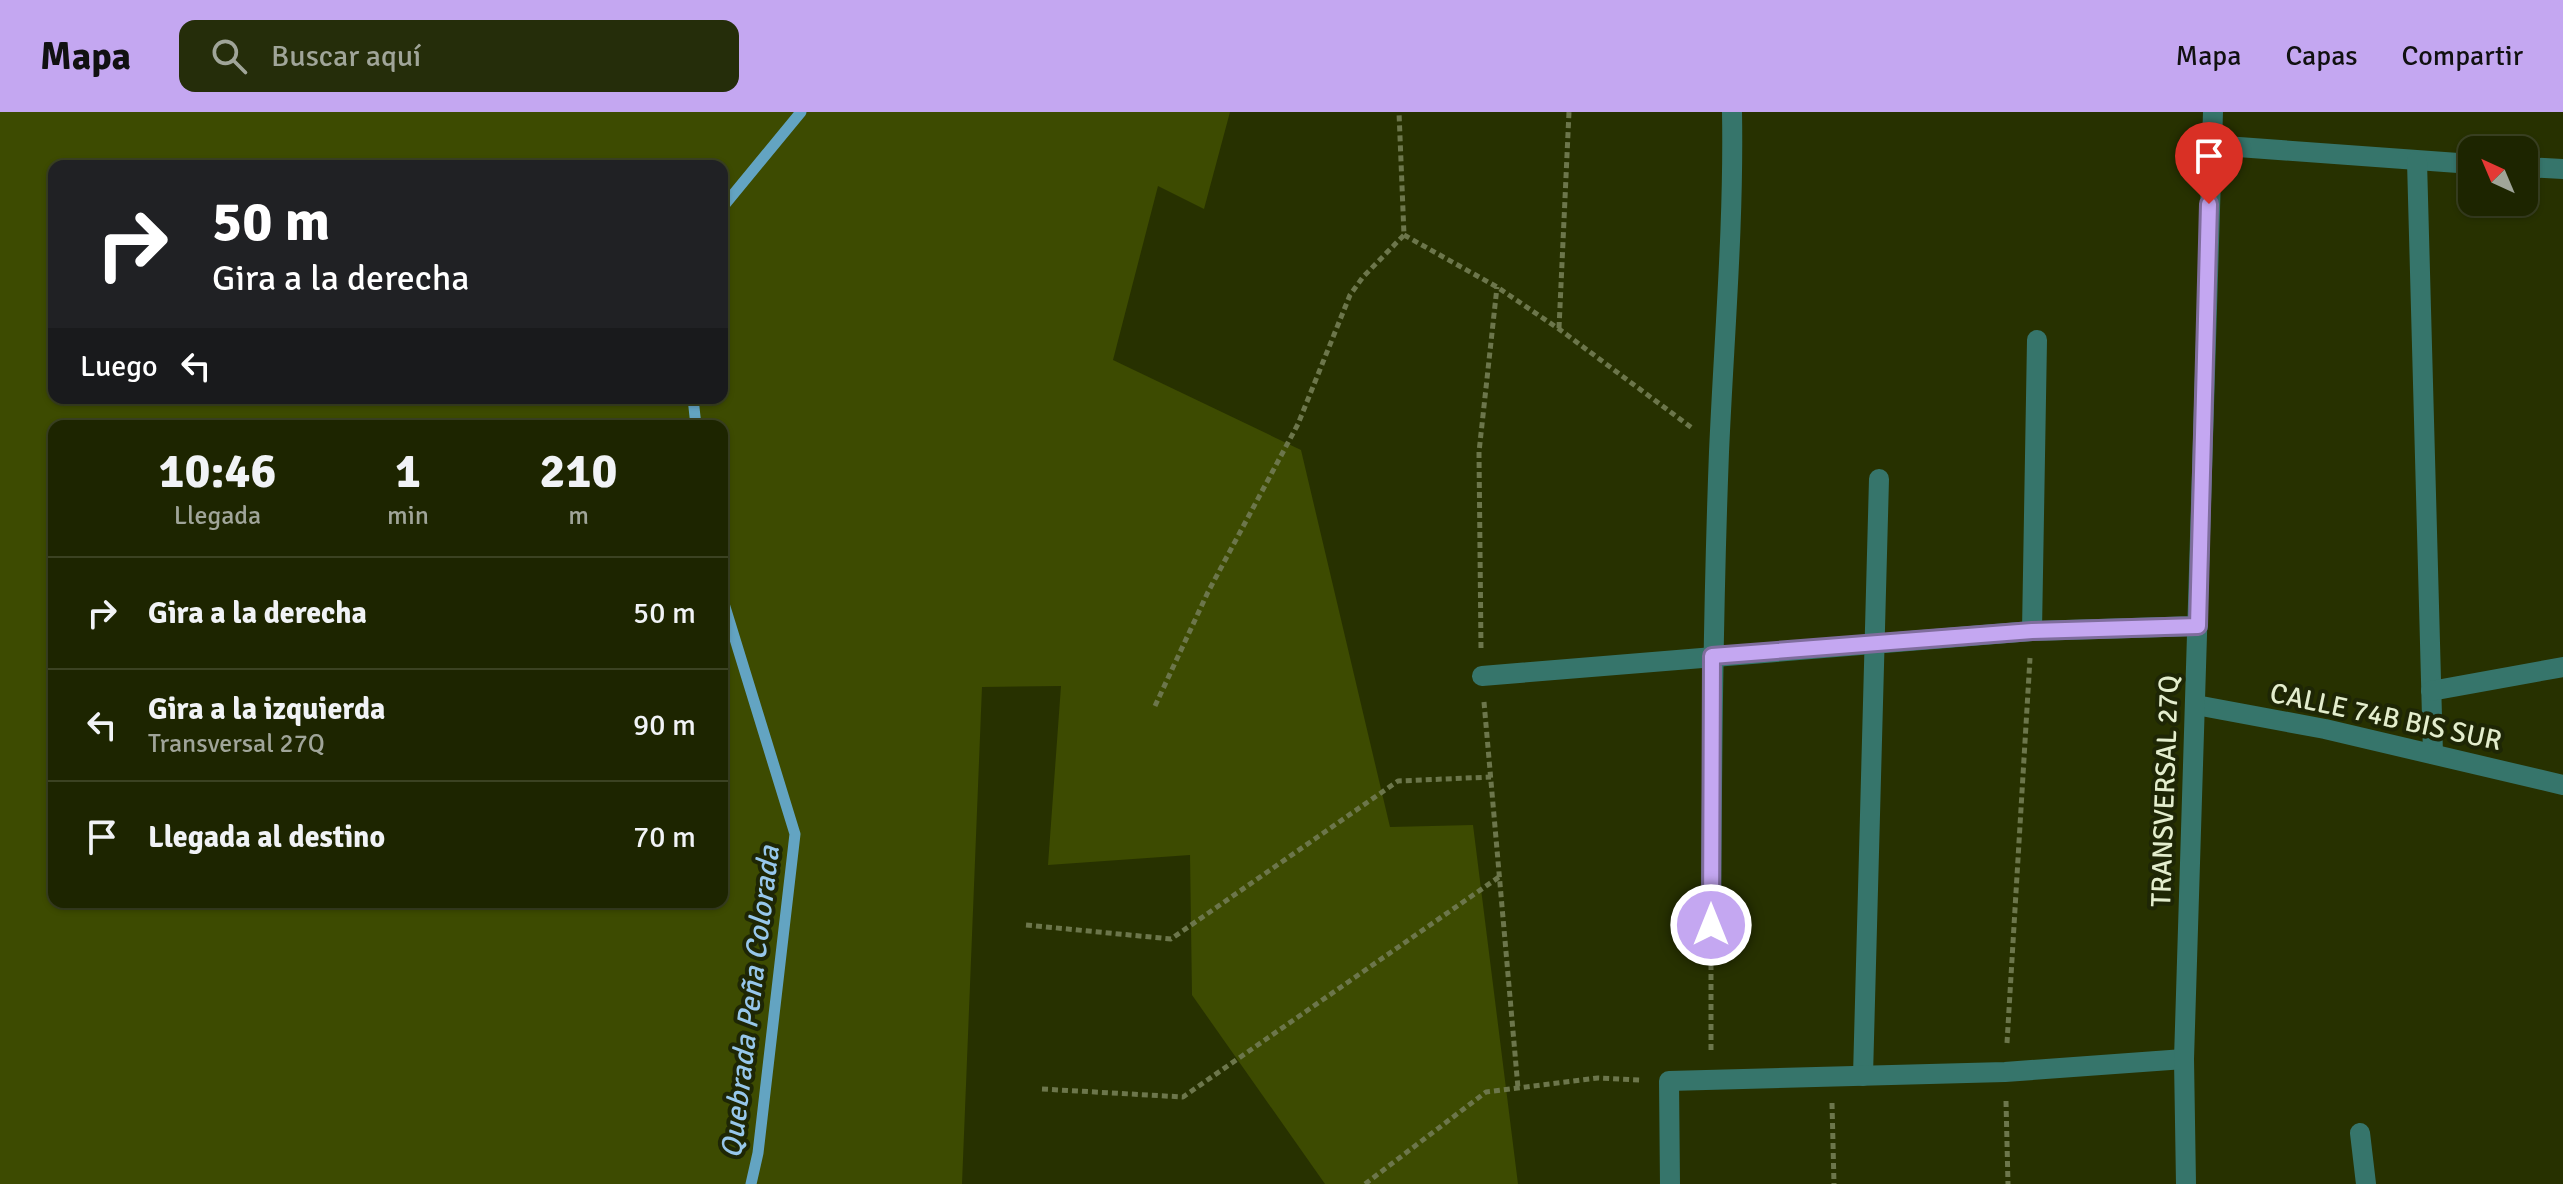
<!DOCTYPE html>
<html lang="es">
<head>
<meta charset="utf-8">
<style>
	:root { --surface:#1d2500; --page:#252d0a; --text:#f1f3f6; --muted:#a0a599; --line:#3b4222; --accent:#c4a7f1 }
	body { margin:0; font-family:Signika,sans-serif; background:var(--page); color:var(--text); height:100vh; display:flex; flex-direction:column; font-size:30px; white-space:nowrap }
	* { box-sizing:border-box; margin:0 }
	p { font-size:26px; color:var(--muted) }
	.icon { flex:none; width:44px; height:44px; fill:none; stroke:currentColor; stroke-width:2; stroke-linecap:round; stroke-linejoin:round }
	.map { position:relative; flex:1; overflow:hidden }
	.side { position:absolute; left:48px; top:308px; width:680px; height:488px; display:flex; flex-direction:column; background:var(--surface); border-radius:16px; box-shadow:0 2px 6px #0004,0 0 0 2px var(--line) }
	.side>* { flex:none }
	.guide { position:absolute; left:48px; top:48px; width:680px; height:244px; border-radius:16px; box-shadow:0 2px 6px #0004,0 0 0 2px var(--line); background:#202124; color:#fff; overflow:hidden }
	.needle { width:52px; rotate:316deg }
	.buttons { position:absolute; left:2458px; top:24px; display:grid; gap:16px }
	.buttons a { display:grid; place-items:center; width:80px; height:80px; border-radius:16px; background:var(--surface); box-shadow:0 2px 6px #0004,0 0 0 2px var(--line); font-size:40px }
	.pin { position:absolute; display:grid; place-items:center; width:68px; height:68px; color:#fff; margin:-82px -34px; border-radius:50% 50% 50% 0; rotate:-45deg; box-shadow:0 0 8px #0007 }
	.pin .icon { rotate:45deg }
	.me { position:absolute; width:88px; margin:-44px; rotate:0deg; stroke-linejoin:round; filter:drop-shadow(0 0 6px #0008) }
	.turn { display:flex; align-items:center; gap:28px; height:168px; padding:0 32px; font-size:36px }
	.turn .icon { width:104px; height:104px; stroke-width:2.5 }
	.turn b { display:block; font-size:56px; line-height:68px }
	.then { display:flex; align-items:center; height:76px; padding:0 32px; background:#0003; gap:16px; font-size:30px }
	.eta { display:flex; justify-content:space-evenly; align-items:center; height:136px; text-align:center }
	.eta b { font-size:48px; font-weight:700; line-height:56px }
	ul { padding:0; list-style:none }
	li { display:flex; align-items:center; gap:24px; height:112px; padding:0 32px; border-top:2px solid var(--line) }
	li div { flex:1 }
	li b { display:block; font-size:30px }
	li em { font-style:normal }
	header { display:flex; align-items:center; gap:48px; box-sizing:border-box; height:112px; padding:0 40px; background:var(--accent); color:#111 }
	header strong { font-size:38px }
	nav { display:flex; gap:44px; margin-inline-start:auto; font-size:28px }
	.search { width:560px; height:72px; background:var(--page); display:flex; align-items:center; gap:20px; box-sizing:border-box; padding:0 28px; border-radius:16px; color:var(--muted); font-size:30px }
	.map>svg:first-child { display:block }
</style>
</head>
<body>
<header>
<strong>Mapa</strong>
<div class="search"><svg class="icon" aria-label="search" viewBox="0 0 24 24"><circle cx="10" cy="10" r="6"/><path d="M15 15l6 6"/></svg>Buscar aquí</div>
<nav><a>Mapa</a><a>Capas</a><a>Compartir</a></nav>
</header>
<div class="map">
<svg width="2563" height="1072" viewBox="0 0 2563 1072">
	<rect width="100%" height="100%" fill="#273100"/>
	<path fill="#3d4b01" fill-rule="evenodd" d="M 0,0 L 1230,0 L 1204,97 L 1158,74 L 1113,248 L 1301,338 L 1390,715 L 1473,713 L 1518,1072 L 1325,1072 L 1192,883 L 1190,743 L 1048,753 L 1061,574 L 982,575 L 962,1072 L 0,1072 ZM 722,54 L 722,286 L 54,286 L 54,54 ZM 54,314 L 722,314 L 722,790 L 54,790 Z"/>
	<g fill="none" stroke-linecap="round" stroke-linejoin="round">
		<g stroke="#63a4c2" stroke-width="11">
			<polyline points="722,96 801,0"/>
			<polyline points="693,286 696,314"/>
			<polyline points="722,485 795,722 758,1041 751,1072"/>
		</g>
		<g stroke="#6c764b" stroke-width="5" stroke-dasharray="6 4" stroke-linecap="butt">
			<polyline points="1404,123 1497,175 1559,217 1692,316"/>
			<polyline points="1559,216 1569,0"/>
			<polyline points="1481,536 1479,340 1497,175"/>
			<polyline points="1484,590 1518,976"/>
			<polyline points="1155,594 1208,480 1298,312 1350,183 1363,165 1404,123 1399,0"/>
			<polyline points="1026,813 1171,827 1398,669 1491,665"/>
			<polyline points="2007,931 2030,546"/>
			<polyline points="1711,938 1711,840"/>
			<polyline points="1042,977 1183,985 1499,765"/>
			<polyline points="2006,989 2008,1072"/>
			<polyline points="1832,991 1834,1072"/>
			<polyline points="1365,1072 1486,980 1598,966 1640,968"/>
		</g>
		<g stroke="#36756b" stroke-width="20">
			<polyline points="2211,33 2472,52"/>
			<polyline points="2417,49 2433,642"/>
			<polyline points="2524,55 2563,57"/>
			<polyline points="2032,519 2037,228"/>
			<polyline points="1482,564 2032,519 2198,514"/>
			<polyline points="2431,579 2563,555"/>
			<polyline points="2196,593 2325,617 2563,673"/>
			<path d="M 1711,813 C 1712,655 1713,497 1719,340 C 1724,226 1734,113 1732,0"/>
			<polyline points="1863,964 1879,367"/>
			<polyline points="2360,1021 2366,1072"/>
			<polyline points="1670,1072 1669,969 2005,960 2184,947"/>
			<polyline points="2186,1072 2184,947 2213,0"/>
		</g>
	</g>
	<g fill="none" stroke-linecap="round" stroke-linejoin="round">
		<g stroke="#7f6d9d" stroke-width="20">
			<polyline id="route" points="1711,813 1712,544 2032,519 2198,514 2209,92"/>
		</g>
		<use href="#route" stroke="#c4a7f1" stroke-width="14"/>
	</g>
	<g text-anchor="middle" stroke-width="8" stroke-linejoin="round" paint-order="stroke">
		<g font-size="28" fill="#e3edcd" stroke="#1e2605">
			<text transform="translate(2386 604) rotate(12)" y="10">CALLE 74B BIS SUR</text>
			<text transform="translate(2164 679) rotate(-88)" y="10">TRANSVERSAL 27Q</text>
		</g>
		<g font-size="30" font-style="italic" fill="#97c7eb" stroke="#1e2605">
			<text transform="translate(750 890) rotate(-83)" y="10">Quebrada Peña Colorada</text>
		</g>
	</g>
</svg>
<div class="buttons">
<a><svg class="needle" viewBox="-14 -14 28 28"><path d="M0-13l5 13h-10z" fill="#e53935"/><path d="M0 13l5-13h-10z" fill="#a0a599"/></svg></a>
</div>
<div class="pin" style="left:2209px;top:92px;background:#d93025"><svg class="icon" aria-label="arrive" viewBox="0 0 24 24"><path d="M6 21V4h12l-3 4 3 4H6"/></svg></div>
<svg class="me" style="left:1711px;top:813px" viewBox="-20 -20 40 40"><circle r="17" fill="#c4a7f1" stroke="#fff" stroke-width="3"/><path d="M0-11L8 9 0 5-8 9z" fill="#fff"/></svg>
<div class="guide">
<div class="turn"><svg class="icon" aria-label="right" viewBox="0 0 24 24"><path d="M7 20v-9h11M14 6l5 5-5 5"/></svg><div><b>50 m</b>Gira a la derecha</div></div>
<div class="then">Luego<svg class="icon" aria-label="left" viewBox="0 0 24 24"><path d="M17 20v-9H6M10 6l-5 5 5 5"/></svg></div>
</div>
<section class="side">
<div class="eta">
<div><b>10:46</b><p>Llegada</p></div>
<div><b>1</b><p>min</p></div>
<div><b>210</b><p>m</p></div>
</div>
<ul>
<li><svg class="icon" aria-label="right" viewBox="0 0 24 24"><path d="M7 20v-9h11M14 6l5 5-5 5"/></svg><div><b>Gira a la derecha</b></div><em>50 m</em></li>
<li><svg class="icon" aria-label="left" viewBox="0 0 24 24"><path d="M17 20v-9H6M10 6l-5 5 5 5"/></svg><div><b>Gira a la izquierda</b><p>Transversal 27Q</p></div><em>90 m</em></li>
<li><svg class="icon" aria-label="arrive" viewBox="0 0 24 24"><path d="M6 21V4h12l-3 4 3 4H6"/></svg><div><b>Llegada al destino</b></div><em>70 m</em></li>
</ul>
</section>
</div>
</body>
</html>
